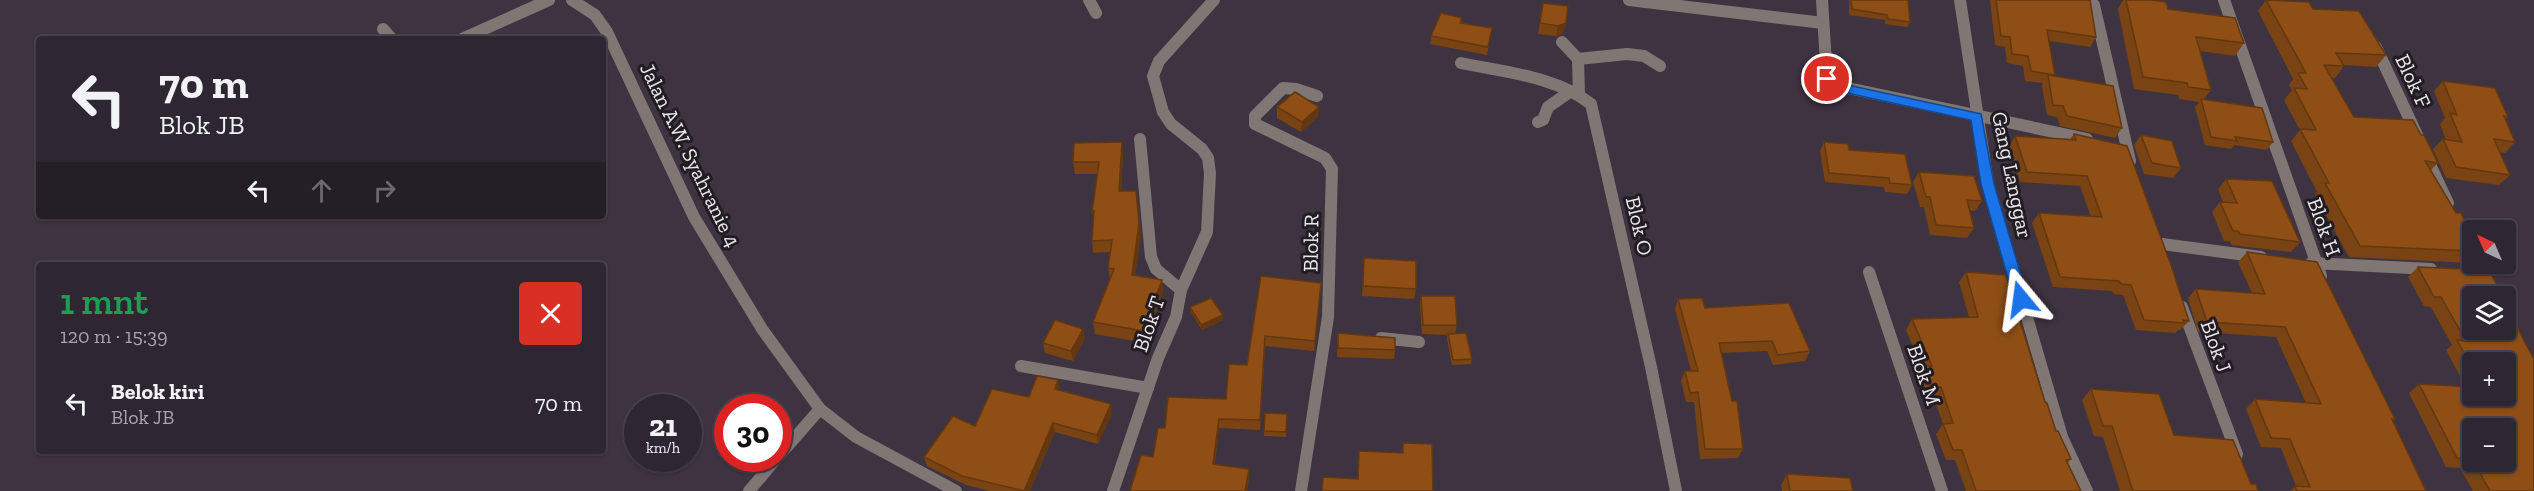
<!DOCTYPE html>
<html lang="id">
<head>
<meta charset="utf-8">
<style>
	:root { --surface:#2e2631; --page:#362e39; --text:#f1f3f6; --muted:#a7a5ab; --line:#49434d }
	body { margin:0; font-family:"Zilla Slab",serif; background:var(--page); color:var(--text); height:100vh; display:flex; flex-direction:column; font-size:22px; white-space:nowrap }
	* { box-sizing:border-box; margin:0 }
	p { font-size:20px; color:var(--muted) }
	.icon { flex:none; width:33px; height:33px; fill:none; stroke:currentColor; stroke-width:2; stroke-linecap:round; stroke-linejoin:round }
	.map { position:relative; flex:1; overflow:hidden }
	.sheet { position:absolute; left:36px; top:262px; width:570px; height:192px; display:flex; flex-direction:column; background:var(--surface); border-radius:6px; box-shadow:0 2px 4px #0004,0 0 0 2px var(--line) }
	.sheet>* { flex:none }
	.top-card { position:absolute; left:36px; top:36px; width:570px; height:183px; border-radius:6px; box-shadow:0 2px 4px #0004,0 0 0 2px var(--line); background:#2e2631; color:var(--text); overflow:hidden }
	.needle { width:39px; rotate:316deg }
	.tools { position:absolute; left:2462px; top:220px; display:grid; gap:12px }
	.tools a { display:grid; place-items:center; width:54px; height:54px; border-radius:6px; background:var(--surface); box-shadow:0 2px 4px #0004,0 0 0 2px var(--line); font-size:30px }
	.speed { position:absolute; left:624px; top:394px; display:flex; gap:12px; font-size:30px; font-weight:700; text-align:center }
	.speed>* { display:grid; place-content:center; width:78px; height:78px; border-radius:50%; background:var(--surface); box-shadow:0 2px 4px #0004,0 0 0 2px var(--line); line-height:1 }
	.speed small { font-size:15px; font-weight:400 }
	.speed .limit { border:9px solid #d22; background:#fff; color:#111 }
	.pin { position:absolute; display:grid; place-items:center; width:51px; height:51px; color:#fff; margin:-26px; border:3px solid #fff; border-radius:50%; box-shadow:0 2px 6px #0007 }
	.me { position:absolute; width:66px; margin:-33px; rotate:344deg; stroke-linejoin:round; filter:drop-shadow(0 0 4px #0008) }
	.turn { display:flex; align-items:center; gap:21px; height:126px; padding:0 24px; font-size:27px }
	.turn .icon { width:78px; height:78px; stroke-width:2.5 }
	.turn b { display:block; font-size:42px; line-height:51px }
	.lanes { display:flex; align-items:center; height:57px; padding:0 24px; background:#0003; justify-content:center; gap:30px; direction:ltr }
	.lanes .off { opacity:.35 }
	.round { display:grid; place-items:center; flex:none; width:63px; height:63px; border-radius:6px; background:var(--page) }
	.overview { display:flex; align-items:center; justify-content:space-between; height:102px; padding:0 24px }
	h1 { font-size:36px; font-weight:600; line-height:45px; color:#1e9e55 }
	ul { padding:0; list-style:none }
	li { display:flex; align-items:center; gap:18px; height:78px; padding:0 24px }
	li div { flex:1 }
	li b { display:block; font-size:22px }
	li em { font-style:normal }
	.map>svg:first-child { display:block }
</style>
</head>
<body>
<div class="map">
<svg width="2534" height="491" viewBox="0 0 2534 491">
	<rect width="100%" height="100%" fill="#3e3341"/>
	<g fill="none" stroke-linecap="round" stroke-linejoin="round">
		<g stroke="#807774" stroke-width="12">
			<polyline points="572,0 595,15 607,32 694,217 762,329 820,409 856,437 956,491"/>
			<polyline points="1089,0 1096,13"/>
			<polyline points="1629,0 1823,23"/>
			<polyline points="1822,0 1827,79 1834,85 2087,139"/>
			<polyline points="1960,0 1988,184 2062,437 2087,491"/>
			<polyline points="2224,0 2321,276"/>
			<polyline points="2094,5 2130,161"/>
			<polyline points="383,29 392,39"/>
			<polyline points="462,39 549,0"/>
			<polyline points="1562,42 1578,59 1579,94"/>
			<polyline points="2376,47 2417,135"/>
			<polyline points="1578,59 1627,54 1644,56 1660,66"/>
			<path d="M 1461,63 C 1503,72 1556,76 1591,104 L 1651,367 L 1676,491"/>
			<polyline points="1538,122 1543,120 1548,107 1571,91"/>
			<polyline points="2426,156 2448,203"/>
			<polyline points="2162,244 2261,257"/>
			<polyline points="2311,263 2431,269"/>
			<polyline points="2479,264 2496,297"/>
			<polyline points="1869,272 1942,491"/>
			<polyline points="1181,290 1207,232 1210,173 1208,158 1202,149 1171,124 1163,112 1153,76 1159,61 1214,0"/>
			<polyline points="2182,307 2237,454"/>
			<polyline points="1381,338 1419,342"/>
			<polyline points="1021,366 1148,388"/>
			<polyline points="778,457 820,409"/>
			<polyline points="749,491 776,459"/>
			<polyline points="1113,491 1158,358 1176,317 1181,290 1156,269 1151,257 1140,139"/>
			<polyline points="1301,491 1328,317 1332,169 1325,158 1255,124 1255,116 1283,88 1296,89 1317,96"/>
		</g>
	</g>
	<g fill="#7a4313" fill-rule="evenodd">
		<polygon points="1849,0 1908,0 1910,22 1907,27 1885,24 1885,20 1849,15"/>
		<polygon points="1990,0 2090,0 2096,37 2090,47 2049,41 2055,75 2054,76 2122,128 2115,138 2060,126 2057,117 2047,115 2042,86 2043,83 2025,81 2023,66 2007,63 2005,47 1995,45"/>
		<polygon points="2123,0 2152,0 2168,9 2244,43 2235,56 2200,51 2211,90 2203,100 2273,142 2267,150 2234,145 2231,149 2205,145 2195,107 2199,102 2179,99 2178,95 2134,89 2118,9"/>
		<polygon points="2266,0 2277,0 2313,9 2386,55 2376,67 2344,65 2344,66 2335,78 2331,78 2354,117 2438,163 2431,170 2456,213 2472,236 2472,263 2349,257 2315,195 2317,192 2291,141 2300,130 2284,100 2292,90 2289,85 2293,79 2258,11"/>
		<polygon points="1543,3 1566,23 1563,34 1556,36 1538,34"/>
		<polygon points="1462,18 1462,23 1492,28 1487,55 1430,44 1431,36"/>
		<polygon points="2443,81 2508,117 2505,120 2515,142 2505,153 2500,152 2510,175 2499,185 2446,178 2433,149 2443,139 2446,140 2440,124 2445,118 2434,91"/>
		<polygon points="1277,107 1318,117 1301,132 1277,118"/>
		<polygon points="2074,134 2189,321 2180,330 2178,330 2175,333 2136,330 2123,295 2113,294 2112,291 2053,287 2032,223 2039,213 2091,217 2080,186 2020,182 2009,146 2015,136 2070,139"/>
		<polygon points="2141,135 2181,168 2173,178 2144,174 2134,145"/>
		<polygon points="1824,142 1849,150 1912,185 1907,194 1885,192 1884,187 1825,182 1820,151"/>
		<polygon points="1123,155 1121,191 1138,203 1141,235 1135,275 1162,280 1163,292 1145,343 1095,334 1093,322 1110,280 1108,268 1110,252 1093,253 1092,241 1097,174 1075,174 1073,162"/>
		<polygon points="1919,172 1982,201 1975,211 1969,210 1974,228 1967,238 1930,235 1924,207 1920,207 1913,182"/>
		<polygon points="2226,179 2300,242 2291,252 2231,245 2230,241 2224,241 2212,212 2220,202 2223,202 2218,189"/>
		<polygon points="2247,252 2395,419 2393,421 2426,491 2290,491 2296,486 2281,448 2261,447 2246,409 2255,399 2306,403 2276,337 2198,332 2188,298 2196,289 2252,293 2238,262"/>
		<polygon points="1364,258 1416,289 1414,299 1362,296"/>
		<path d="M 2418,267 L 2509,310 L 2534,491 L 2473,491 L 2460,468 L 2446,467 L 2409,393 L 2419,384 L 2466,387 L 2446,350 L 2452,345 L 2431,307 L 2424,306 L 2408,277 ZM 2472,363 L 2505,396 L 2472,396 ZM 2472,429 L 2505,462 L 2472,462 Z"/>
		<polygon points="1966,272 2045,402 2056,431 2071,459 2068,463 2081,491 1966,491 1955,460 1946,460 1936,434 1943,424 1934,398 1924,398 1916,377 1922,368 1906,330 1912,319 1969,317 1959,282"/>
		<polygon points="1261,276 1321,283 1320,293 1314,351 1265,346 1260,430 1219,428 1215,464 1249,478 1247,491 1130,491 1153,457 1165,428 1226,399 1247,365"/>
		<polygon points="1421,296 1457,325 1455,334 1472,359 1471,364 1452,365 1447,339 1447,335 1422,334 1420,306"/>
		<polygon points="1678,299 1705,308 1810,351 1805,361 1773,365 1767,351 1721,353 1743,449 1738,458 1700,459 1694,402 1686,402 1681,381 1685,371 1691,371 1675,309"/>
		<polygon points="1190,307 1223,320 1202,330 1191,312"/>
		<polygon points="1083,329 1085,338 1073,361 1045,353 1043,343"/>
		<polygon points="1338,333 1395,350 1394,359 1337,357"/>
		<polygon points="1058,380 1059,391 1112,414 1098,444 1055,432 1030,491 990,491 966,485 927,466 924,457 975,426 1029,397"/>
		<polygon points="2091,389 2174,435 2251,484 2258,491 2120,491 2103,437 2094,436 2082,400"/>
		<polygon points="1265,413 1287,414 1286,437 1264,436"/>
		<polygon points="1787,474 1853,491 1782,491 1781,485"/>
	</g>
	<g fill="#63370f">
		<polygon points="1566,23 1563,34 1556,36 1558,26"/>
		<polygon points="1319,107 1318,117 1301,132 1302,122"/>
		<polygon points="1122,142 1123,155 1120,203 1119,191"/>
		<polygon points="1136,191 1141,235 1134,286 1132,275"/>
		<polygon points="1162,280 1163,292 1145,343 1143,331"/>
		<polygon points="1223,315 1223,320 1202,330 1201,325"/>
		<polygon points="1083,329 1085,338 1073,361 1071,351"/>
		<polygon points="1265,336 1265,346 1260,430 1260,420"/>
		<polygon points="1058,380 1060,389 1057,399 1055,389"/>
		<polygon points="1111,404 1112,414 1098,444 1097,435"/>
		<polygon points="1219,419 1219,428 1214,473 1213,464"/>
		<polygon points="1053,423 1055,432 1030,491 1024,491"/>
		<polygon points="1249,469 1249,478 1247,491 1245,491"/>
	</g>
	<g fill="#8e4e16" stroke="#63370f" stroke-width="1.5" fill-rule="evenodd">
		<polygon points="1851,0 1908,0 1910,22 1888,19 1887,15 1852,9"/>
		<polygon points="1996,0 2090,0 2096,37 2047,30 2055,75 2031,71 2028,56 2012,54 2010,37 2001,36"/>
		<polygon points="2126,0 2152,0 2166,2 2168,9 2235,18 2244,43 2196,37 2211,90 2188,87 2187,83 2143,77"/>
		<polygon points="2266,0 2309,2 2313,9 2359,11 2386,55 2336,53 2344,66 2324,65 2354,117 2413,120 2421,135 2424,135 2438,163 2425,161 2456,213 2461,213 2472,236 2472,251 2360,246 2325,183 2329,183 2300,129 2316,130 2294,88 2307,89 2298,73 2306,73"/>
		<polygon points="1543,3 1568,6 1566,23 1558,26 1540,23"/>
		<polygon points="1441,13 1462,18 1460,23 1492,28 1488,47 1431,36"/>
		<polygon points="2048,75 2113,86 2122,128 2067,116 2063,106 2053,105"/>
		<polygon points="2443,81 2495,88 2508,117 2504,116 2515,142 2494,139 2510,175 2456,167 2443,139 2462,142 2450,113 2457,115"/>
		<polygon points="1295,92 1319,107 1302,122 1277,107"/>
		<polygon points="2201,99 2262,108 2273,142 2235,137 2237,141 2211,137"/>
		<polygon points="2074,134 2127,146 2171,265 2189,321 2183,320 2184,323 2144,320 2131,285 2121,284 2119,281 2060,277 2039,213 2102,217 2087,176 2027,172 2015,136 2076,140"/>
		<polygon points="2141,135 2172,141 2181,168 2152,163"/>
		<polygon points="1122,142 1119,191 1136,191 1139,223 1132,275 1162,280 1143,331 1093,322 1114,269 1108,268 1112,240 1092,241 1094,211 1092,213 1099,162 1073,162 1074,143"/>
		<polygon points="1824,142 1848,144 1849,150 1905,154 1912,185 1890,183 1889,178 1829,173"/>
		<polygon points="1919,172 1974,176 1982,201 1967,200 1974,228 1936,225 1930,197 1926,197"/>
		<polygon points="2226,179 2272,181 2300,242 2240,234 2238,231 2233,231 2220,202 2237,203"/>
		<polygon points="2247,252 2317,262 2395,419 2392,419 2426,491 2297,491 2295,486 2310,487 2290,439 2271,438 2255,399 2321,404 2285,327 2207,322 2196,289 2265,294"/>
		<polygon points="1364,258 1416,261 1416,289 1363,286"/>
		<path d="M 2418,267 L 2489,270 L 2500,291 L 2509,301 L 2509,310 L 2524,341 L 2534,359 L 2534,491 L 2490,491 L 2474,462 L 2505,462 L 2505,429 L 2472,429 L 2472,459 L 2457,458 L 2419,384 L 2472,387 L 2472,396 L 2505,396 L 2505,363 L 2472,363 L 2472,367 L 2457,340 L 2466,341 L 2441,297 L 2434,297 ZM 2472,297 L 2505,297 L 2505,330 L 2472,330 Z"/>
		<polygon points="1966,272 2006,275 2045,402 2047,403 2056,431 2058,431 2071,459 2066,460 2081,491 1976,491 1962,450 1953,450 1943,424 1953,423 1941,387 1931,388 1922,367 1932,366 1912,319 1978,317"/>
		<polygon points="1261,276 1321,283 1315,341 1265,336 1260,420 1219,419 1213,464 1249,469 1245,491 1130,491 1141,455 1153,457 1158,428 1165,428 1168,397 1226,399 1229,364 1247,365"/>
		<polygon points="1421,296 1455,296 1457,325 1423,325"/>
		<polygon points="1211,298 1223,315 1201,325 1190,307"/>
		<polygon points="1702,298 1705,308 1789,303 1810,351 1778,355 1772,341 1719,343 1732,401 1737,401 1743,449 1705,449 1698,392 1690,393 1685,371 1698,371 1678,299"/>
		<polygon points="1055,320 1083,329 1071,351 1043,343"/>
		<polygon points="1338,333 1395,338 1395,350 1338,348"/>
		<polygon points="1466,333 1472,359 1453,360 1448,334"/>
		<polygon points="1037,376 1058,380 1055,389 1111,404 1097,435 1053,423 1024,491 962,476 924,457 953,416 975,426 992,389 1029,397"/>
		<polygon points="2091,389 2159,394 2174,435 2233,440 2251,484 2256,484 2258,491 2133,491 2112,426 2103,426"/>
		<polygon points="1265,413 1287,414 1286,432 1264,431"/>
		<polygon points="1403,443 1432,444 1433,491 1322,491 1323,477 1358,479 1359,451 1403,453"/>
		<polygon points="1787,474 1850,478 1853,491 1790,491"/>
	</g>
	<path fill="#1a73e8" stroke="#114b97" stroke-width="1.5" d="M 1827,75 L 1843,84 L 1981,114 L 1994,184 L 2028,299 L 2026,303 L 2016,303 L 2014,299 L 1981,184 L 1971,120 L 1838,91 C 1830,89 1825,86 1821,79 Z"/>
	<g text-anchor="middle" stroke-width="6" stroke-linejoin="round" paint-order="stroke">
		<g font-size="21" fill="#eee7f0" stroke="#221d23">
			<text transform="translate(2413 81) rotate(65)" y="7">Blok F</text>
			<text transform="translate(690 155) rotate(64)" y="7">Jalan A.W. Syahranie 4</text>
			<text transform="translate(2012 175) rotate(78)" y="7">Gang Langgar</text>
			<text transform="translate(1639 226) rotate(77)" y="7">Blok O</text>
			<text transform="translate(2324 227) rotate(70)" y="7">Blok H</text>
			<text transform="translate(1311 243) rotate(-89)" y="7">Blok R</text>
			<text transform="translate(1149 324) rotate(-71)" y="7">Blok T</text>
			<text transform="translate(2216 346) rotate(70)" y="7">Blok J</text>
			<text transform="translate(1924 375) rotate(71)" y="7">Blok M</text>
		</g>
	</g>
</svg>
<div class="tools">
<a><svg class="needle" viewBox="-14 -14 28 28"><path d="M0-13l5 13h-10z" fill="#e53935"/><path d="M0 13l5-13h-10z" fill="#a7a5ab"/></svg></a>
<a><svg class="icon" aria-label="layers" viewBox="0 0 24 24"><path d="M12 4l9 5-9 5-9-5zM3 14l9 5 9-5"/></svg></a>
<a>+</a>
<a>−</a>
</div>
<div class="speed"><div>21<small>km/h</small></div><div class="limit">30</div></div>
<div class="pin" style="left:1827px;top:79px;background:#d93025"><svg class="icon" aria-label="arrive" viewBox="0 0 24 24"><path d="M6 21V4h12l-3 4 3 4H6"/></svg></div>
<svg class="me" style="left:2021px;top:299px" viewBox="-20 -20 40 40"><path d="M0-17L14 15 0 8-14 15z" fill="#1a73e8" stroke="#fff" stroke-width="4"/></svg>
<div class="top-card">
<div class="turn"><svg class="icon" aria-label="left" viewBox="0 0 24 24"><path d="M17 20v-9H6M10 6l-5 5 5 5"/></svg><div><b>70 m</b>Blok JB</div></div>
<div class="lanes"><svg class="icon" aria-label="left" viewBox="0 0 24 24"><path d="M17 20v-9H6M10 6l-5 5 5 5"/></svg><svg class="icon off" aria-label="ahead" viewBox="0 0 24 24"><path d="M12 20V5M6 11l6-6 6 6"/></svg><svg class="icon off" aria-label="right" viewBox="0 0 24 24"><path d="M7 20v-9h11M14 6l5 5-5 5"/></svg></div>
</div>
<section class="sheet">
<div class="overview"><div><h1>1 mnt</h1><p>120 m · 15:39</p></div><a class="round" style="background:#d93025;color:#fff"><svg class="icon" aria-label="close" viewBox="0 0 24 24"><path d="M6 6l12 12M18 6L6 18"/></svg></a></div>
<ul>
<li><svg class="icon" aria-label="left" viewBox="0 0 24 24"><path d="M17 20v-9H6M10 6l-5 5 5 5"/></svg><div><b>Belok kiri</b><p>Blok JB</p></div><em>70 m</em></li>
</ul>
</section>
</div>
</body>
</html>
